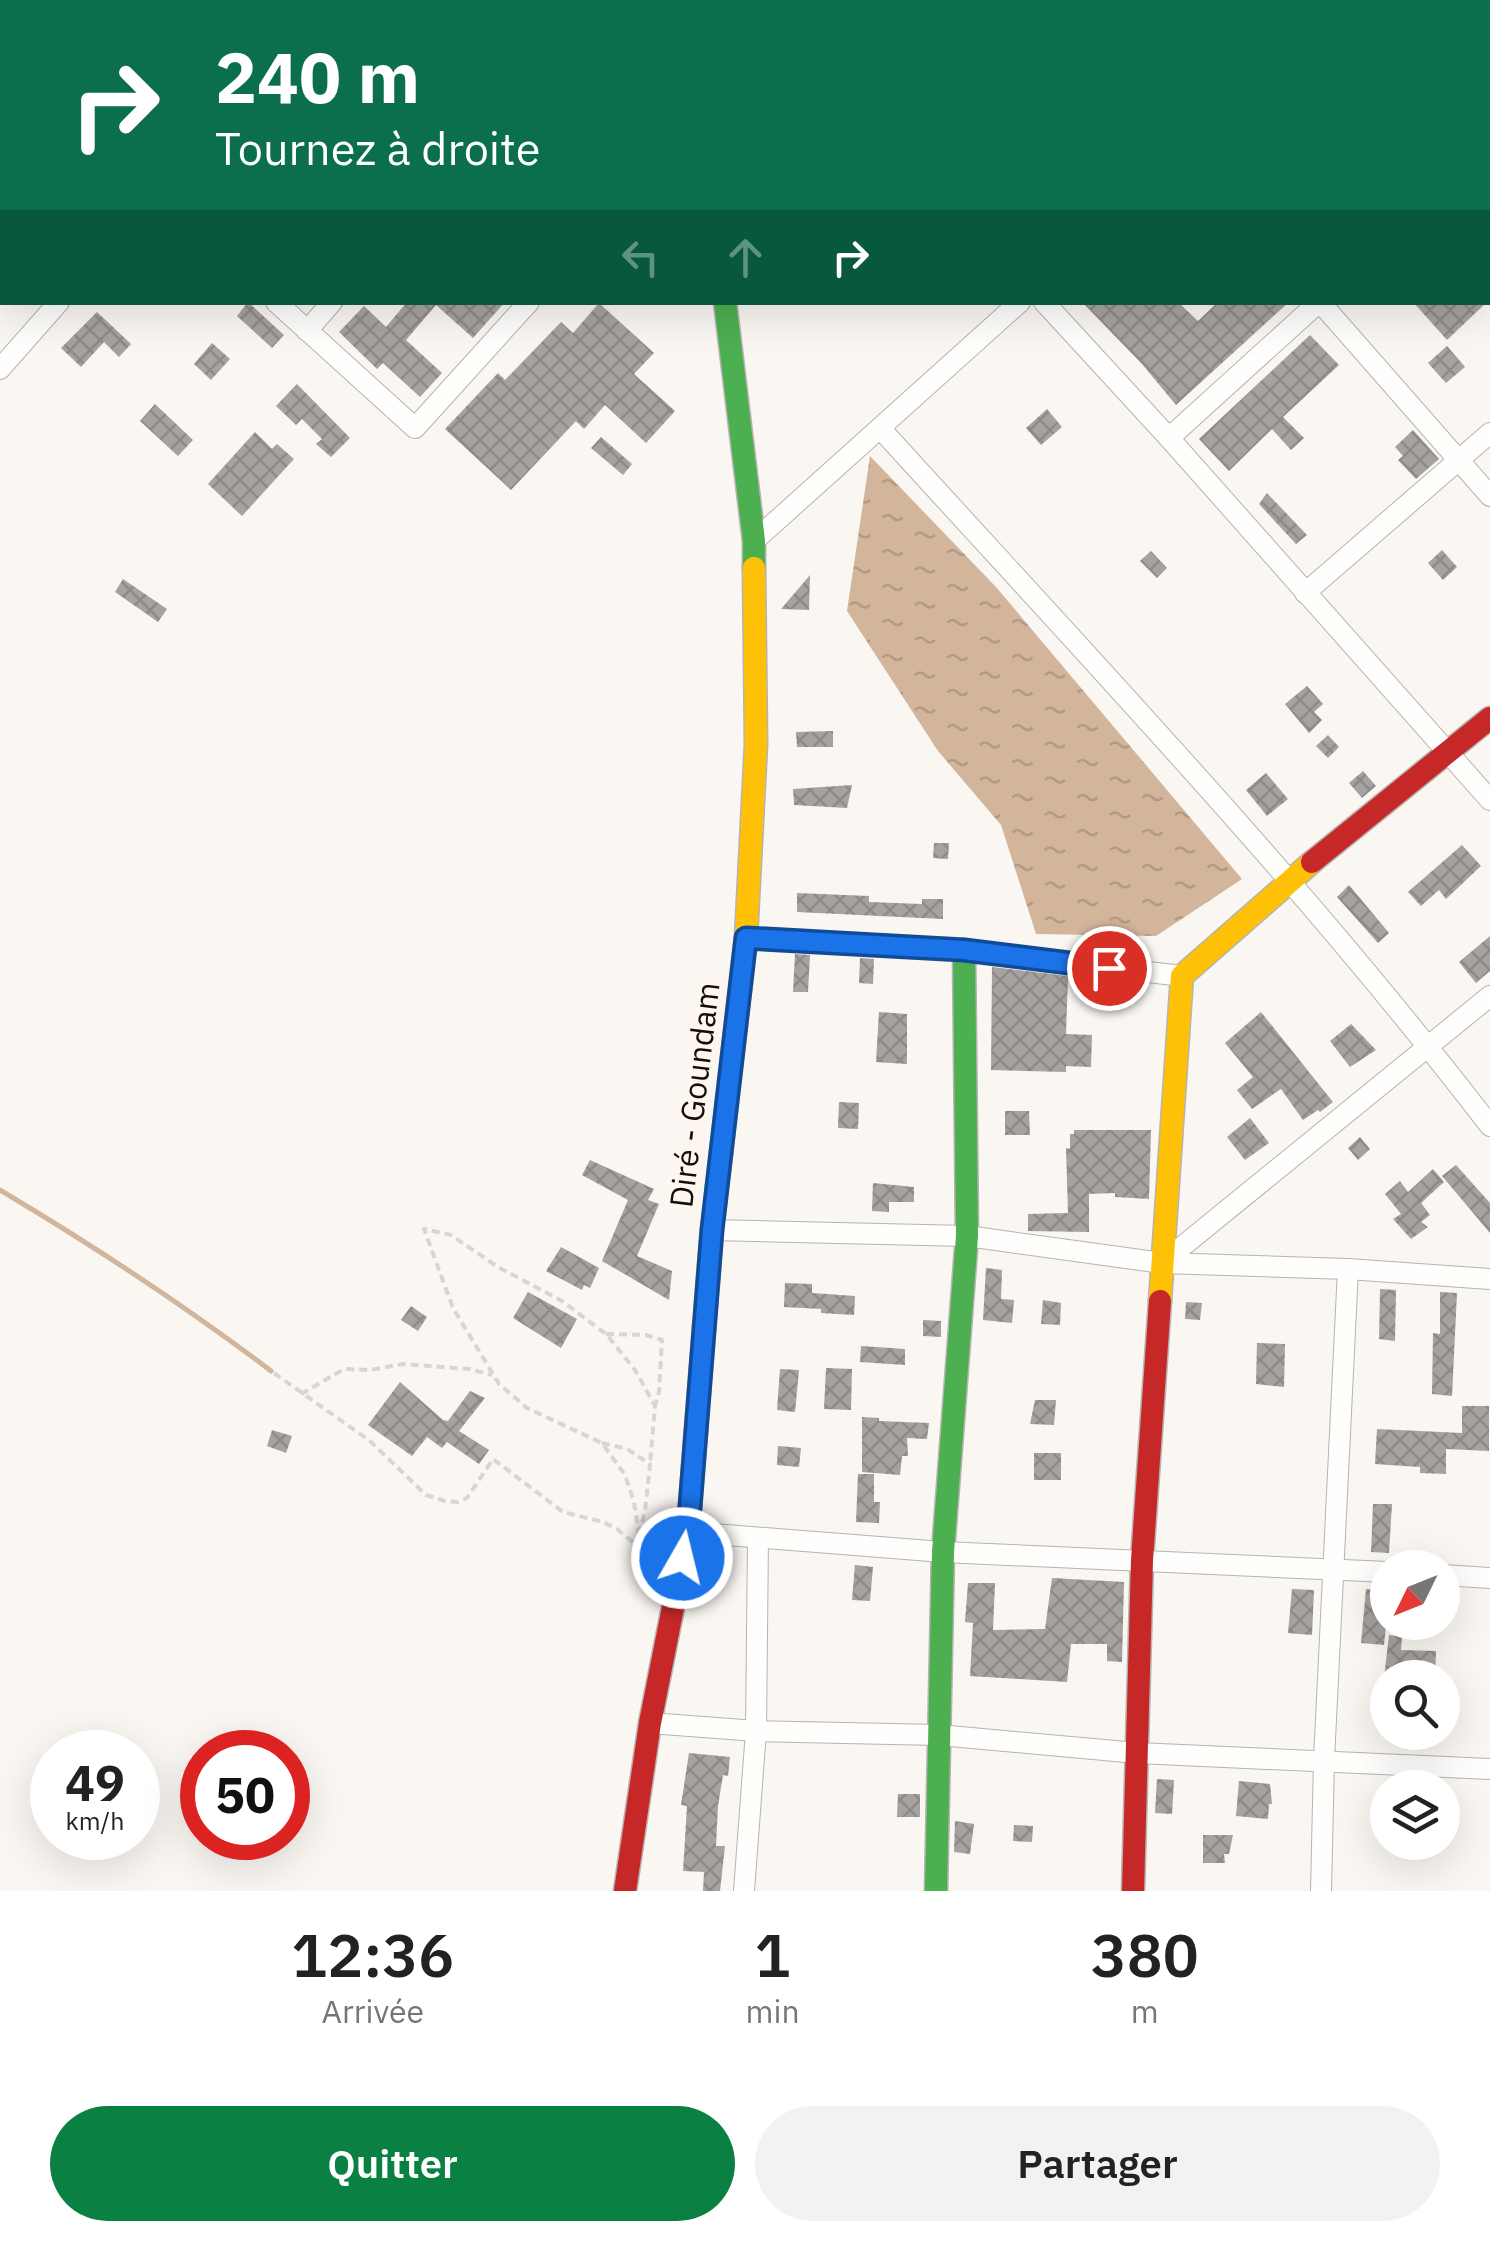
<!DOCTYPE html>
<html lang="fr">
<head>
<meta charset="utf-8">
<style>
	:root { --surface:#fff; --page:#f2f2f2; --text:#222; --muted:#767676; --accent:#0b8043 }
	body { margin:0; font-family:"IBM Plex Sans",sans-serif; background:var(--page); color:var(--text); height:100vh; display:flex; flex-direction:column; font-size:38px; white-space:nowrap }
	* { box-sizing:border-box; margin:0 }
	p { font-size:32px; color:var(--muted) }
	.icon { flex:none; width:55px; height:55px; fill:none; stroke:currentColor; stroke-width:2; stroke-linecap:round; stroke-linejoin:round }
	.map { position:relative; height:1891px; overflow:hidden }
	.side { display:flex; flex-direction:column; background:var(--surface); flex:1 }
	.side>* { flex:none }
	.top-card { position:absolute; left:0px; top:0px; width:1490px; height:305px; box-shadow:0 10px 40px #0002; background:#0b6e4f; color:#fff; overflow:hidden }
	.needle { width:65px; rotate:227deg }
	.fabs { position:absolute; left:1370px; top:1550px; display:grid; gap:20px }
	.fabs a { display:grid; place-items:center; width:90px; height:90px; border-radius:50%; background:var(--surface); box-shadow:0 10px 40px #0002; font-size:50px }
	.speed { position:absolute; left:30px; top:1730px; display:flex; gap:20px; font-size:50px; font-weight:700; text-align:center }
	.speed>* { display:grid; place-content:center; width:130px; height:130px; border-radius:50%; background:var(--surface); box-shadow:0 10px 40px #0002; line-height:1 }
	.speed small { font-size:25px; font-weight:400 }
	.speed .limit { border:15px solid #d22; background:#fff; color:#111 }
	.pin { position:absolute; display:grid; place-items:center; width:85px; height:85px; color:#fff; margin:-42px; border:5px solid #fff; border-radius:50%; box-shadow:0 2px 10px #0007 }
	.me { position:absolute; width:110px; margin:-55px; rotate:8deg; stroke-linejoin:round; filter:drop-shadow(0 0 8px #0008) }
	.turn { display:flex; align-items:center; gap:35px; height:210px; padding:0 50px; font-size:45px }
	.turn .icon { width:130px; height:130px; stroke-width:2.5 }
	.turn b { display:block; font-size:70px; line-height:85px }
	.lanes { display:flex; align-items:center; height:95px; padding:0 50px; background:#0003; justify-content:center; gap:50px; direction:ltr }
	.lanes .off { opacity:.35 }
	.eta { display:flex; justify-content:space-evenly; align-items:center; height:170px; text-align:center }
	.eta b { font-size:60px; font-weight:600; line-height:70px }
	.cta { display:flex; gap:20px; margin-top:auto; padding:20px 50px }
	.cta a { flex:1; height:115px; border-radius:60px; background:var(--accent); color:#fff; font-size:40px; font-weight:600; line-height:115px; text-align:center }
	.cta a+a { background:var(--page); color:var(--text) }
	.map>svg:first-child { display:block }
</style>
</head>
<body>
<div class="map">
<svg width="1490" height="1891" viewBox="0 0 1490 1891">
	<defs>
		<pattern id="water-ripples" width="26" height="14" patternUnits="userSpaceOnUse" patternTransform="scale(2.5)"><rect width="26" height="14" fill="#d3b59c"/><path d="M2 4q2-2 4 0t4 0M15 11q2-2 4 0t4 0" fill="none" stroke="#b49a85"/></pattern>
		<pattern id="building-cross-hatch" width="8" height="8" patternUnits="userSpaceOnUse" patternTransform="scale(2.5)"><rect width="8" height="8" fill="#a5a29f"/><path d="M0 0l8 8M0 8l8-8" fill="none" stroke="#8d8a88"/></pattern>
	</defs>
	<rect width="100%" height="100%" fill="#faf6f2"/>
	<polygon fill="url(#water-ripples)" points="870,456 996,587 1242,879 1156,936 1036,934 1001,825 938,751 847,611"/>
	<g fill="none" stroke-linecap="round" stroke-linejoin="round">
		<path stroke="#d3b59c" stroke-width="5" d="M 0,1190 C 94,1246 184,1305 271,1371"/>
	</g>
	<g fill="url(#building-cross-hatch)">
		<polygon points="248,302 284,335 272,348 237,316"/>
		<polygon points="407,302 505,302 473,338 436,305 406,340 442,373 420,397 383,363 377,369 339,332 364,306 386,327"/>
		<polygon points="1082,302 1178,302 1198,321 1218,302 1289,302 1176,405 1142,364"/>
		<polygon points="1413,302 1487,302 1447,340"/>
		<polygon points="599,303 654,353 634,374 675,411 646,443 605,405 584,429 576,421 511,490 445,429 498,373 505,380 561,322 573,333"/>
		<polygon points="97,312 131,344 119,357 104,342 81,367 61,348"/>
		<polygon points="1310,335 1339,365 1283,417 1304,438 1291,450 1272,429 1229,471 1199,439"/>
		<polygon points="212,343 230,359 211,380 194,364"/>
		<polygon points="1447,346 1465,367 1446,383 1428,363"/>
		<polygon points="297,384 350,438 331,457 316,444 322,439 302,419 296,425 276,406"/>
		<polygon points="155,404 193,440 178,456 140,421"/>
		<polygon points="1047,409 1062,427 1041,445 1026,428"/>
		<polygon points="1413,430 1439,459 1416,479 1398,460 1403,456 1395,447"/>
		<polygon points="255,432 272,449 277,444 294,459 242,516 208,484"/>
		<polygon points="601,437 632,464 623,475 591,448"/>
		<polygon points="1267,493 1307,535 1296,544 1259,504"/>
		<polygon points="1442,550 1457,567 1443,580 1428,563"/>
		<polygon points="1151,551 1167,568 1157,578 1140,561"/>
		<polygon points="810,575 809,610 781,609"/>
		<polygon points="123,579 167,609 158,622 115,592"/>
		<polygon points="1307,686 1323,704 1314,712 1322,720 1309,733 1285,704"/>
		<polygon points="833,731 833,747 797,747 796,732"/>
		<polygon points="1328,735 1339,747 1328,758 1316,746"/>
		<polygon points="1363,771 1376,786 1362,798 1349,783"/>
		<polygon points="1266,773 1288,799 1267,816 1246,790"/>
		<polygon points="852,785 847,808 794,805 793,789"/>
		<polygon points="934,843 949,843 948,859 933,858"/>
		<polygon points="1462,845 1481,866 1446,899 1439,890 1421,906 1408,892"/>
		<polygon points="1349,885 1389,933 1378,943 1337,897"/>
		<polygon points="797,893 869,896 869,902 922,904 922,899 943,899 943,919 797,912"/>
		<polygon points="1490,936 1490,971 1476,983 1459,962"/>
		<polygon points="795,954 810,955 808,992 793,992"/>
		<polygon points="860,958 874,959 873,984 859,983"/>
		<polygon points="992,967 1068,976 1066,1034 1092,1035 1091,1067 1066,1066 1066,1072 991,1070"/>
		<polygon points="879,1012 907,1014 907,1064 876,1062"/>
		<polygon points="1261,1012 1333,1102 1320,1112 1318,1110 1303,1120 1281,1089 1252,1109 1237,1090 1253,1077 1225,1043"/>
		<polygon points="1351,1024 1376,1050 1350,1067 1330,1041"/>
		<polygon points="839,1102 859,1103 858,1129 838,1128"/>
		<polygon points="1005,1111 1029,1111 1030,1135 1005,1135"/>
		<polygon points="1250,1118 1269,1143 1245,1160 1227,1137"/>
		<polygon points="1074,1130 1151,1130 1149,1199 1115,1197 1115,1193 1089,1194 1089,1232 1028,1231 1028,1214 1068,1213 1066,1148 1070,1149 1070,1134 1074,1134"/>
		<polygon points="1360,1137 1370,1149 1358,1160 1348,1148"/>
		<polygon points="590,1160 654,1189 648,1200 659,1204 637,1256 672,1271 669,1300 602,1261 628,1200 582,1175"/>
		<polygon points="1456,1165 1490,1203 1490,1233 1442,1176"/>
		<polygon points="1433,1169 1444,1182 1421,1203 1430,1215 1421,1222 1428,1227 1411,1239 1393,1219 1401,1214 1385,1194 1400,1181 1408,1192"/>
		<polygon points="873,1183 914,1187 914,1202 889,1202 889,1212 872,1211"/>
		<polygon points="561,1247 599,1268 590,1288 584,1285 582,1290 546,1271"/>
		<polygon points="986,1268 1002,1270 1001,1299 1014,1300 1012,1323 983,1320"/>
		<polygon points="785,1283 812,1284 812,1293 855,1296 854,1315 821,1313 821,1309 784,1307"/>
		<polygon points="1380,1289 1396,1290 1395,1341 1379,1339"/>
		<polygon points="528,1292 577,1319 561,1348 513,1318"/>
		<polygon points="1440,1292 1457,1293 1452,1396 1432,1394 1433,1333 1440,1334"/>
		<polygon points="1043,1300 1061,1303 1060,1325 1041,1324"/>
		<polygon points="1186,1302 1202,1303 1200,1320 1185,1319"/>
		<polygon points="411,1306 427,1317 418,1331 401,1320"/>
		<polygon points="923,1320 941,1321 941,1337 923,1336"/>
		<polygon points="1257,1343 1285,1344 1284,1387 1256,1384"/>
		<polygon points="861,1346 905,1349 905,1365 860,1362"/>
		<polygon points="826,1368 852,1369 851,1410 824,1409"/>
		<polygon points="780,1369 799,1370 795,1412 777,1410"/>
		<polygon points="400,1382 443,1420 448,1421 470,1391 485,1398 459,1431 489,1450 479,1464 447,1442 442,1448 427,1437 412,1456 368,1425"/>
		<polygon points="1035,1400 1056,1400 1054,1425 1030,1424"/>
		<polygon points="1462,1406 1489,1406 1489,1451 1446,1449 1446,1474 1420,1473 1420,1467 1375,1464 1377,1429 1462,1433"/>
		<polygon points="862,1417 879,1418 879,1421 929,1423 927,1439 907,1438 908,1456 902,1456 900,1475 862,1472"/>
		<polygon points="272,1430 292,1436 286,1453 267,1446"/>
		<polygon points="778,1446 801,1448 799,1467 777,1465"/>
		<rect x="1034" y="1453" width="27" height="27"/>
		<polygon points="858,1474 874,1474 874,1502 880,1502 879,1523 856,1522"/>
		<polygon points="1373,1504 1392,1504 1389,1553 1371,1552"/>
		<polygon points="855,1565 873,1567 870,1601 852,1600"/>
		<polygon points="1052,1578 1124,1582 1122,1662 1107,1661 1107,1644 1071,1644 1067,1682 970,1676 973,1623 965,1622 968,1583 995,1583 993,1630 1045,1629"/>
		<polygon points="1292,1589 1314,1590 1312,1635 1288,1633"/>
		<polygon points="1366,1589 1385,1591 1383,1605 1388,1606 1384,1645 1361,1643"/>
		<polygon points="1389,1635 1402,1637 1401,1650 1436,1651 1435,1678 1384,1678"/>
		<polygon points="689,1753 730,1757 728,1776 723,1775 718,1806 716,1846 725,1846 720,1891 703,1891 704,1872 683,1871 687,1806 681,1805"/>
		<polygon points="1157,1779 1174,1780 1172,1814 1155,1813"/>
		<polygon points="1239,1781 1270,1784 1272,1804 1269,1804 1268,1819 1236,1816"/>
		<polygon points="898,1794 920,1794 920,1817 897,1817"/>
		<polygon points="955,1821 974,1824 970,1854 954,1852"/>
		<polygon points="1014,1825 1033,1826 1032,1842 1013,1841"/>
		<polygon points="1203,1835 1233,1835 1229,1854 1224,1854 1225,1863 1203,1863"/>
	</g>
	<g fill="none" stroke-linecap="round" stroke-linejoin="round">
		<g stroke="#b7b3b1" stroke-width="22">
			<g id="street">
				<polyline points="248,0 251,2"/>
				<polyline points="569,0 572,2"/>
				<polyline points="783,0 786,2"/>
				<polyline points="1046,0 1048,2"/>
				<polyline points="1385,0 1387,2"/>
				<polyline points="72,2 74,0"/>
				<polyline points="326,2 328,0"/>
				<polyline points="591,2 593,0"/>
				<polyline points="973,2 976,0"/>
				<polyline points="1342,2 1345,0"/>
				<polyline points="0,53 2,55"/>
				<polyline points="0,82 2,79"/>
				<polyline points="1488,109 1490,112"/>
				<polyline points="1488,149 1490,147"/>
				<polyline points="276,302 415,428 529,302"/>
				<polyline points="1044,302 1169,438 1490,800"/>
				<polyline points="1320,302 1490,496"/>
				<polyline points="307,331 332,302"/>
				<polyline points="0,369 59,302"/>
				<path d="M 880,428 C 1088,657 1302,881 1490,1126"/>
				<polyline points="1169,438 1319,302"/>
				<polyline points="754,541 1020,302"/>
				<polyline points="1305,593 1490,433"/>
				<polyline points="746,938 964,950 1182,976"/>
				<polyline points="712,1230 967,1236 1162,1263 1348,1269 1490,1279"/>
				<polyline points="1162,1263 1490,996"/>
				<polyline points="688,1532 943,1552 1388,1572"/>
				<polyline points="1442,1575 1490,1578"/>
				<polyline points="650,1723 756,1731 939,1735 1137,1753 1490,1769"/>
				<polyline points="744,1891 756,1731 758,1538"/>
				<polyline points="1321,1891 1324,1760 1348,1269"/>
			</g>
		</g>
		<g stroke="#b7b3b1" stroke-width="25">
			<g id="fast">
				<polyline points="688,0 688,2"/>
				<polyline points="725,302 754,541 754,568"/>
				<polyline points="936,1891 943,1552 967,1236 964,950"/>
			</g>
		</g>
		<g stroke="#b7b3b1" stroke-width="25">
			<g id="slow">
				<polyline points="1160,1301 1182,976 1312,862"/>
				<polyline points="704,1328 712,1230 746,938 756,744 754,568"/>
			</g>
		</g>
		<g stroke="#b7b3b1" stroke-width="25">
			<g id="jam">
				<polyline points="1312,862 1490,718"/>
				<polyline points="625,1891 650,1723 688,1532 704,1328"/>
				<polyline points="1133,1891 1142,1560 1160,1301"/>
			</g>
		</g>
		<g stroke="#d7d6d4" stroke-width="4" stroke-dasharray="8 5" stroke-linecap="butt">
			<polyline points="606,1334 646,1335 662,1340 659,1392 655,1406"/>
			<polyline points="274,1373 370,1441 426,1495 445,1501 458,1502 467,1498 493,1459 563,1512 603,1522 617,1529 641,1549 664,1554"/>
			<polyline points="301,1394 344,1369 370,1370 403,1364 469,1369 492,1375"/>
			<polyline points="602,1443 627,1449 650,1464 645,1511 640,1530"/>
			<polyline points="641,1549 634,1502 625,1475 602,1443 527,1408 499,1384 453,1308 424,1229 451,1235 498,1267 562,1301 606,1334 635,1370 655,1406 650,1464"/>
		</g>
		<use href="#street" stroke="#fefefd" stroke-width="20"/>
		<use href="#fast" stroke="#4caf50" stroke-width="22"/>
		<use href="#slow" stroke="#ffc107" stroke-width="22"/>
		<use href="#jam" stroke="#c62828" stroke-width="22"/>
	</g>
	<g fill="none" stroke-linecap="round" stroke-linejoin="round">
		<g stroke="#114b97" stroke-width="25">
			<polyline id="route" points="682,1558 688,1532 712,1230 746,938 964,950 1109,968"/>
		</g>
		<use href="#route" stroke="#1a73e8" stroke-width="18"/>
	</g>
	<g text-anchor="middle" stroke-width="10" stroke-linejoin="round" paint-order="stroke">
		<g font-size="32" fill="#110e0c" stroke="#fef6ef">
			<text transform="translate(695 1095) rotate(-83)" y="11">Diré - Goundam</text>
		</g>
	</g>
</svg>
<div class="fabs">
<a><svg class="needle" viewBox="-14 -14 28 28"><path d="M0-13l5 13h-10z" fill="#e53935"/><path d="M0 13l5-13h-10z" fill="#767676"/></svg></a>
<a><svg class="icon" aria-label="search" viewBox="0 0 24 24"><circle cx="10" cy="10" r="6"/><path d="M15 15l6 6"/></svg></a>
<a><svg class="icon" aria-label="layers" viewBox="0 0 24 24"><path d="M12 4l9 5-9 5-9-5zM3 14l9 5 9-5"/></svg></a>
</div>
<div class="speed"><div>49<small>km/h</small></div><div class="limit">50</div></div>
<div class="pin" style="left:1109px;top:968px;background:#d93025"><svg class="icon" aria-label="arrive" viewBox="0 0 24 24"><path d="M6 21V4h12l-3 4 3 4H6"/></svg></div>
<svg class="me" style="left:682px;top:1558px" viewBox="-20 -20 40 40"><circle r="17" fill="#1a73e8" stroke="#fff" stroke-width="3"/><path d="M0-11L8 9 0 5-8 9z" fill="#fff"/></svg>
<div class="top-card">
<div class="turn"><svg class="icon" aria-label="right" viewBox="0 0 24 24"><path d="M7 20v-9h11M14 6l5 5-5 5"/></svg><div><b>240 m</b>Tournez à droite</div></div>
<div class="lanes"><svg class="icon off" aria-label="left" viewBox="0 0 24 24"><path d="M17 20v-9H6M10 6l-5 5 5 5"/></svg><svg class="icon off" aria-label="ahead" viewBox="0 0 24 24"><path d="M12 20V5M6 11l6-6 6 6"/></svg><svg class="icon" aria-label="right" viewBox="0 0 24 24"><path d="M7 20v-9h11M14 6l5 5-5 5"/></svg></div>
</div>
</div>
<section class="side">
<div class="eta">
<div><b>12:36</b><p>Arrivée</p></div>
<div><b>1</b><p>min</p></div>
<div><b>380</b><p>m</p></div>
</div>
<div class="cta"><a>Quitter</a><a>Partager</a></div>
</section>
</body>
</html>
